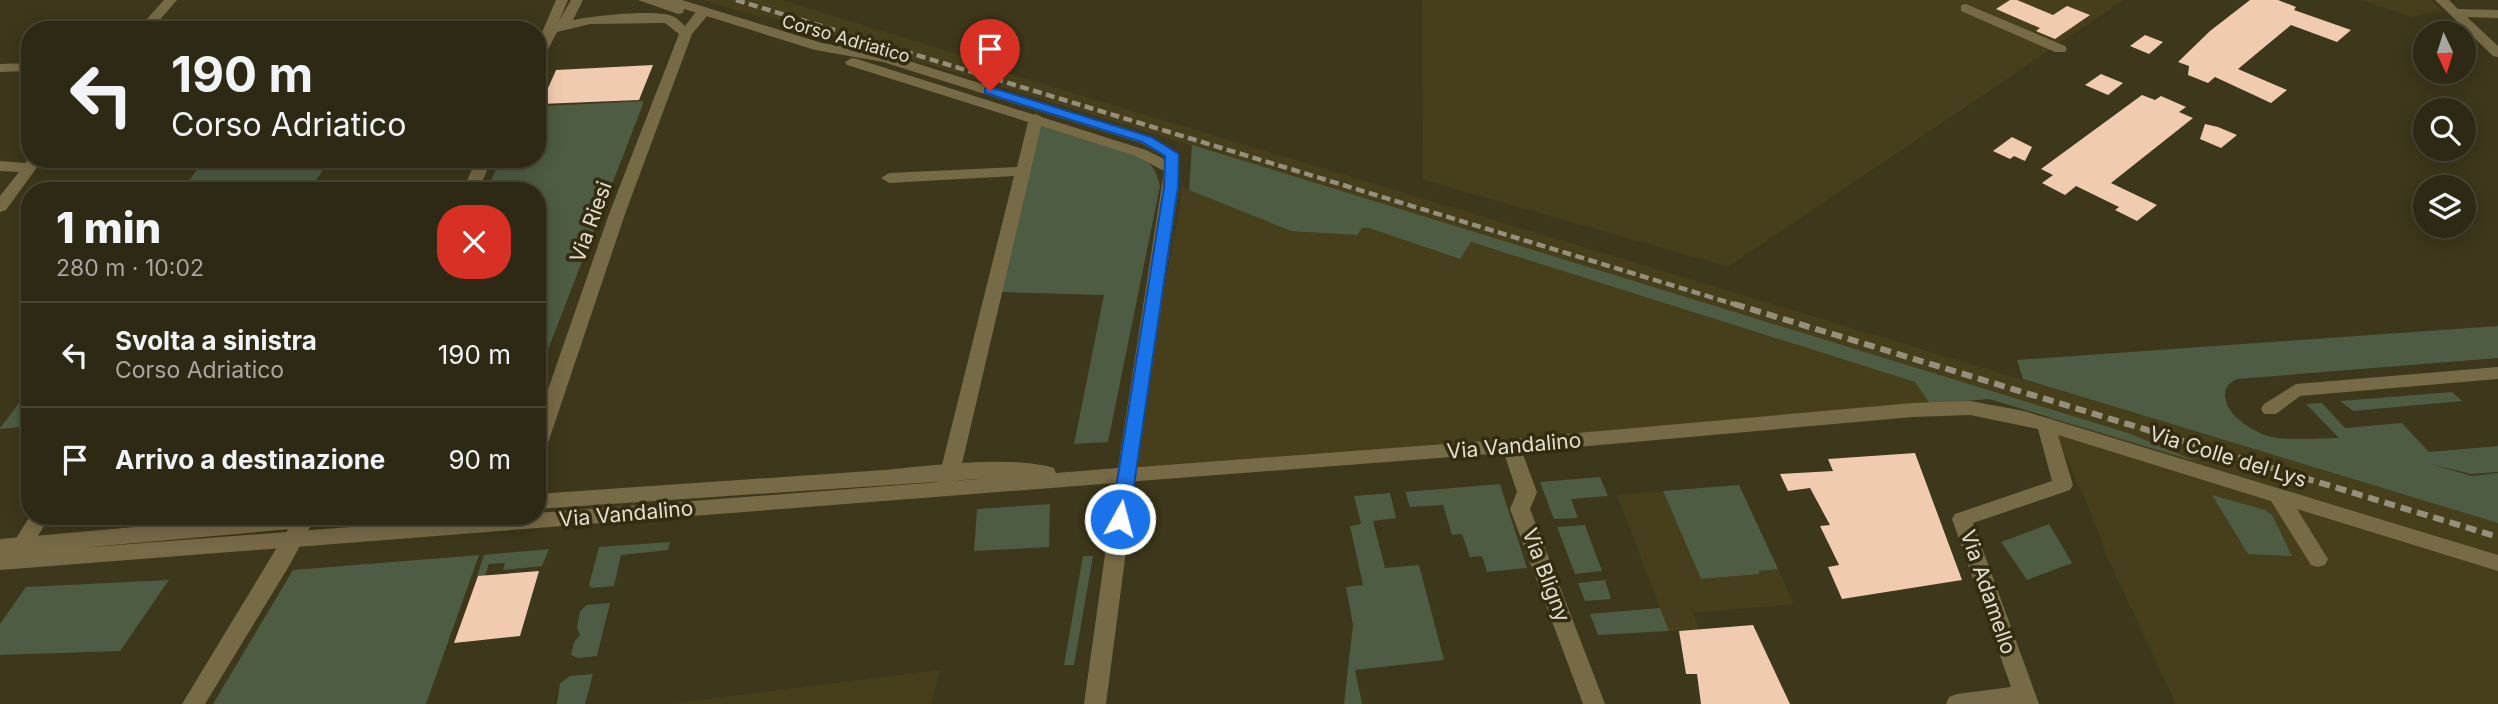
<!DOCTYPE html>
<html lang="it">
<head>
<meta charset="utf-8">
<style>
	:root { --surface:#2e2914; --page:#36311d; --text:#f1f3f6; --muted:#a7a6a0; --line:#494534 }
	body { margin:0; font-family:Inter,sans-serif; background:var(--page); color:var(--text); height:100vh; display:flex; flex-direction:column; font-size:26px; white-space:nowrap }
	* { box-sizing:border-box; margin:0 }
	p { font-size:23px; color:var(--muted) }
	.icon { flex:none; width:38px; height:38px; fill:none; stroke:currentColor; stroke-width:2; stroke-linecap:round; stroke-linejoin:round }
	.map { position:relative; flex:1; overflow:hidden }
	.details { position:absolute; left:21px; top:182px; width:525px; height:343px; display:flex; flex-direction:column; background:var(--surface); border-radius:28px; box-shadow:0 4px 18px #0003,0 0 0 2px var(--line) }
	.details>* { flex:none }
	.hud { position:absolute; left:21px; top:21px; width:525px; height:147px; border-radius:28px; box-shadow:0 4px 18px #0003,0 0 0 2px var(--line); background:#2e2914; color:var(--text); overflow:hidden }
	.needle { width:46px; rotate:176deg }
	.controls { position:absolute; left:2413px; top:21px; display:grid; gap:14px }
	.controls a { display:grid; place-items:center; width:63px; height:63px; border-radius:50%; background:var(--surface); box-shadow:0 4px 18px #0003,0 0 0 2px var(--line); font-size:35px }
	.pin { position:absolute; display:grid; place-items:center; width:60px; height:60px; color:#fff; margin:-72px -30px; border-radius:50% 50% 50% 0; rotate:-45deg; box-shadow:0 0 7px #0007 }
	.pin .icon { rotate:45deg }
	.me { position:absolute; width:77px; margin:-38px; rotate:7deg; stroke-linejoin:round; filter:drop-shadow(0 0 5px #0008) }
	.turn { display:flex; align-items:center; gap:24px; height:147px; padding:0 35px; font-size:32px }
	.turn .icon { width:91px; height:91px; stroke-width:2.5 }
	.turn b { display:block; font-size:49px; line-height:60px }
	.round { display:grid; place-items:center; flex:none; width:74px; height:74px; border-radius:28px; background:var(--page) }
	.head { display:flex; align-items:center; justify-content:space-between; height:119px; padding:0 35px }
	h1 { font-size:42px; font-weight:800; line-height:52px }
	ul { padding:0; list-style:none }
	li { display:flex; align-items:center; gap:21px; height:105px; padding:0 35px; border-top:2px solid var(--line) }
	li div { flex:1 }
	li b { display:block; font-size:26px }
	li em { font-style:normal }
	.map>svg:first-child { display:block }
</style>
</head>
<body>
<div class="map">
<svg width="2498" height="704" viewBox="0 0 2498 704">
	<rect width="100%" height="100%" fill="#3d371b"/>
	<g fill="#473f1b">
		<polygon points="702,0 782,0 964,56 964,60 2498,523 2498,704 2176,704 2108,559 2089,508 2043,407 950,71 762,15 759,17"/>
		<polygon points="1422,0 2124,0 1728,267 1423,180"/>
		<polygon points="2362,0 2430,0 2442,11 2411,17"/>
		<polygon points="1181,186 1291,231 1369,228 1459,259 1471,242 1916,382 1930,404 1129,472 1180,206"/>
		<polygon points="1663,491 1701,579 1759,574 1758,571 1778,569 1794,604 1693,613 1699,629 1669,631 1617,495"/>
		<polygon points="940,670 931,704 669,704"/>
	</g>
	<g fill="#4e5c44">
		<polygon points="644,101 640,112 537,378 537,191 486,191 501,159 537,159 537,117 543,106"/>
		<path d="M 1040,126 L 1136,155 C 1151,162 1156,169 1160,186 L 1108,442 L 1074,444 L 1104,295 L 1001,292 Z"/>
		<polygon points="1192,145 2128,433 2198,462 1989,399 1930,404 1915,382 1471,242 1460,259 1369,228 1362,228 1357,235 1291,231 1189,190"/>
		<polygon points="205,159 330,159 309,191 181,191"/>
		<path d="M 2498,326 L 2498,358 L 2237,379 C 2227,384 2223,390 2226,401 C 2229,417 2257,434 2272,437 C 2293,441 2318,438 2339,438 L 2306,404 L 2322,403 L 2345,428 L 2402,423 L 2429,452 L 2498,446 L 2498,472 L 2471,474 L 2430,464 L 2472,476 L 2498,473 L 2498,523 L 2023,379 L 2017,360 Z"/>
		<polygon points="30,389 30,426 0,429 0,428"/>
		<polygon points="2452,392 2462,401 2353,411 2340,401"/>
		<polygon points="1600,477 1608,496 1571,499 1578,518 1554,519 1540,482"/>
		<polygon points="1500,484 1527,568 1487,572 1482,556 1470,557 1462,534 1452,535 1443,505 1410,507 1405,492"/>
		<polygon points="1739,485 1778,569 1759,571 1759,574 1701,579 1663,491"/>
		<polygon points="1390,493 1396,518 1373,521 1385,568 1419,565 1444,660 1355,670 1362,704 1344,704 1353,625 1346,587 1363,585 1350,526 1361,524 1354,496"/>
		<polygon points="2212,495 2265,510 2272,515 2292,556 2248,554"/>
		<polygon points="1050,504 1049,547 974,551 977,509"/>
		<polygon points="2049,524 2072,563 2027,580 2001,542"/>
		<polygon points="1585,525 1602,571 1575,574 1557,527"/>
		<polygon points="670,542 668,550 621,555 614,586 592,588 589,585 599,547"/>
		<polygon points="549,549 542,566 503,570 505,563 489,564 485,576 477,576 484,555"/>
		<polygon points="479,555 426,704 213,704 293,570"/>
		<polygon points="1083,556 1093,556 1074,665 1064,665"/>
		<polygon points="169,580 120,651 0,655 0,624 26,587"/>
		<polygon points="1605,580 1611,599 1585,601 1578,583"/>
		<polygon points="610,603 597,656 578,658 571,655 574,642 580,635 577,628 580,611 587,605"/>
		<polygon points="1660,608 1669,631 1598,635 1590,614"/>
		<polygon points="593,674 585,704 557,704 560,683 570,676"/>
	</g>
	<g fill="#f1cbaf">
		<polygon points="2010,0 2017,0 2053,15 2067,6 2090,15 2055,39 2036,31 2040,28 1996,9"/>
		<polygon points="2250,0 2278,0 2296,7 2294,10 2351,30 2337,42 2291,25 2238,69 2287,90 2271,103 2215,77 2208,83 2188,75 2189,66 2178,62 2210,31"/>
		<polygon points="2145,35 2163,42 2149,54 2130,46"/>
		<polygon points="653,65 639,100 541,104 556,70"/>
		<polygon points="2101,74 2123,83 2108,95 2085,85"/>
		<polygon points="2142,95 2155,100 2161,96 2186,107 2179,112 2193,118 2111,183 2157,205 2137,221 2115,210 2119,207 2076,186 2065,195 2042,183 2053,175 2041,169"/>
		<polygon points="2205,124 2218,127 2237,135 2221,148 2200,139"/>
		<polygon points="2012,137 2032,147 2025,161 2014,156 2010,159 1993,151"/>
		<polygon points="1915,453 1962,580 1842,599 1828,567 1839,565 1820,526 1830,525 1810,488 1788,491 1780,474 1833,471 1828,459"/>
		<polygon points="539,571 520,636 454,643 478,576"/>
		<polygon points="1753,625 1790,704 1701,704 1697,674 1686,674 1679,631"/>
	</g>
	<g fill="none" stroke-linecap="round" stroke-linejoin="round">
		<g fill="#776a47" fill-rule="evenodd">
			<polygon points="164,0 177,0 151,30 137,30"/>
			<path d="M 556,0 L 568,0 L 559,21 L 571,0 L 583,0 L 573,20 C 592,16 655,9 672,16 C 677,18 681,22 685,26 L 695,13 L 700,12 L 707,16 L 692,34 L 625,214 L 546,449 L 544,454 L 537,456 L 537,421 L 609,214 L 679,34 L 665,23 L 590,24 L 557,32 L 544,57 L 537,61 L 537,44 Z"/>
			<polygon points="2435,0 2449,0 2458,9 2498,10 2498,18 2467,17 2498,46 2498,57 2493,56"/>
			<polygon points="1966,4 2065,46 2067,49 2065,52 2055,52 1961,11 1961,5"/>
			<polygon points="30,63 30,71 0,72 0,64"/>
			<polygon points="1036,114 1043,118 957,485 954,490 947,492 940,490 937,485 1014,176 889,183 881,178 889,173 1017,167 1029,118"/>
			<polygon points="30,157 30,159 43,159 6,210 0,212 0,196 19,172 0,171 0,161 25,163"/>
			<polygon points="477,159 492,159 478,191 462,191"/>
			<polygon points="2498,367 2498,379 2300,396 2276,414 2264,414 2261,409 2264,404 2296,384"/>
			<polygon points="1970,401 2024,411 2498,555 2498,571 2297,509 2328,559 2325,565 2318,567 2311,565 2271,501 2058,435 2073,485 2070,490 1973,523 2039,704 1946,704 1949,697 1957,694 2011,687 1952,519 1955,514 2052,481 2038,429 1970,415 1913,417 1522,452 1537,492 1530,509 1605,704 1583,704 1510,509 1517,492 1504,453 1126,482 1119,480 1116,475 1119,470 1126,468 1511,439 1913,403"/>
			<polygon points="30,516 50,516 29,551 22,553 15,551 12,545"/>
			<polygon points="296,516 316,516 289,566 205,704 182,704"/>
		</g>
		<path fill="#776a47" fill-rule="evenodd" d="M 638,0 L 682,0 L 822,43 L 890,55 L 1151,137 L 1179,154 L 1179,187 L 1136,475 L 1106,704 L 1084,704 L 1115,483 L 0,570 L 0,539 L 258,516 L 357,516 L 354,521 L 347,524 L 79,548 L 492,516 L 537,516 L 537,513 L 992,478 L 537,509 L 537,494 C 653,486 768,478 884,470 C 929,466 1012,455 1054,468 L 1056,473 L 1118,468 L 1164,171 L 1136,156 L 847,65 L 845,62 L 852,58 L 857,59 L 1146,150 L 1164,159 L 1164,156 L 1141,143 L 883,62 L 815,50 L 684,9 L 683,13 L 678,14 Z"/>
		<polyline stroke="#95907b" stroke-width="4.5" stroke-dasharray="9 4.5" stroke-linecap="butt" points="736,0 1740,306"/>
		<polyline stroke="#95907b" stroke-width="6" stroke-dasharray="11 6" stroke-linecap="butt" points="1734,304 2498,537"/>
	</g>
	<polygon fill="#1a73e8" stroke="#114b97" stroke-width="2" points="990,87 1151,137 1179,154 1178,187 1129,519 1126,524 1113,524 1111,519 1164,187 1165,156 1142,142 985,93 985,88"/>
	<g text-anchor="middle" stroke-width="7" stroke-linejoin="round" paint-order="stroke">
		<g font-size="18" fill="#e2dece" stroke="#332c11">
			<text transform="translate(846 39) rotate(16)" y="6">Corso Adriatico</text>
		</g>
		<g font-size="21" fill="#e2dece" stroke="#332c11">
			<text transform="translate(591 222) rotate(-70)" y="7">Via Riesi</text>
			<text transform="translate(1514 446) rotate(-5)" y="7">Via Vandalino</text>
			<text transform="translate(2228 457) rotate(17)" y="7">Via Colle del Lys</text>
			<text transform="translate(626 514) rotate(-5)" y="7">Via Vandalino</text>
			<text transform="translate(1546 575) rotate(69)" y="7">Via Bligny</text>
			<text transform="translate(1988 592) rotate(71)" y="7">Via Adamello</text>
		</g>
	</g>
</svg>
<div class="controls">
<a><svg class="needle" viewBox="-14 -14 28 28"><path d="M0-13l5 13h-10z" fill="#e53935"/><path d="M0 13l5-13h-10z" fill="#a7a6a0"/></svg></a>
<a><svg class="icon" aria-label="search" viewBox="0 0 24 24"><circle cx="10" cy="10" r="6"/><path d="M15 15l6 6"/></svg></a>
<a><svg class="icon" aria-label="layers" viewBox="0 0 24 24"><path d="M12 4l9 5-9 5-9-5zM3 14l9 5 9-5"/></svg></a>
</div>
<div class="pin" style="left:990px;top:91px;background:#d93025"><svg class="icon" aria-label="arrive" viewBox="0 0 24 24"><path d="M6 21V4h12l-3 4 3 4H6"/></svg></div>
<svg class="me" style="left:1120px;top:519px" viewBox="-20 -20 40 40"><circle r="17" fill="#1a73e8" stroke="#fff" stroke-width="3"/><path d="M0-11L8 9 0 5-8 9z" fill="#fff"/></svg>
<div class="hud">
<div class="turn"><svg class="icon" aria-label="left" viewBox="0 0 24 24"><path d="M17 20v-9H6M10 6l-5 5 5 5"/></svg><div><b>190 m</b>Corso Adriatico</div></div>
</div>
<section class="details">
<div class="head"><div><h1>1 min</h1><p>280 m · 10:02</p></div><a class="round" style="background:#d93025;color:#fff"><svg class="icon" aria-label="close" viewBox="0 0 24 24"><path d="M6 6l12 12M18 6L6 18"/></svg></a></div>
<ul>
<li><svg class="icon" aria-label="left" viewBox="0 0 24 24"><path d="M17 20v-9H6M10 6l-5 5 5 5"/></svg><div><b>Svolta a sinistra</b><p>Corso Adriatico</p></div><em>190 m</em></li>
<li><svg class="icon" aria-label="arrive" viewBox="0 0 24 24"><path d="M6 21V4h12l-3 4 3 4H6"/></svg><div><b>Arrivo a destinazione</b></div><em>90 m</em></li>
</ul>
</section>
</div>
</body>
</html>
